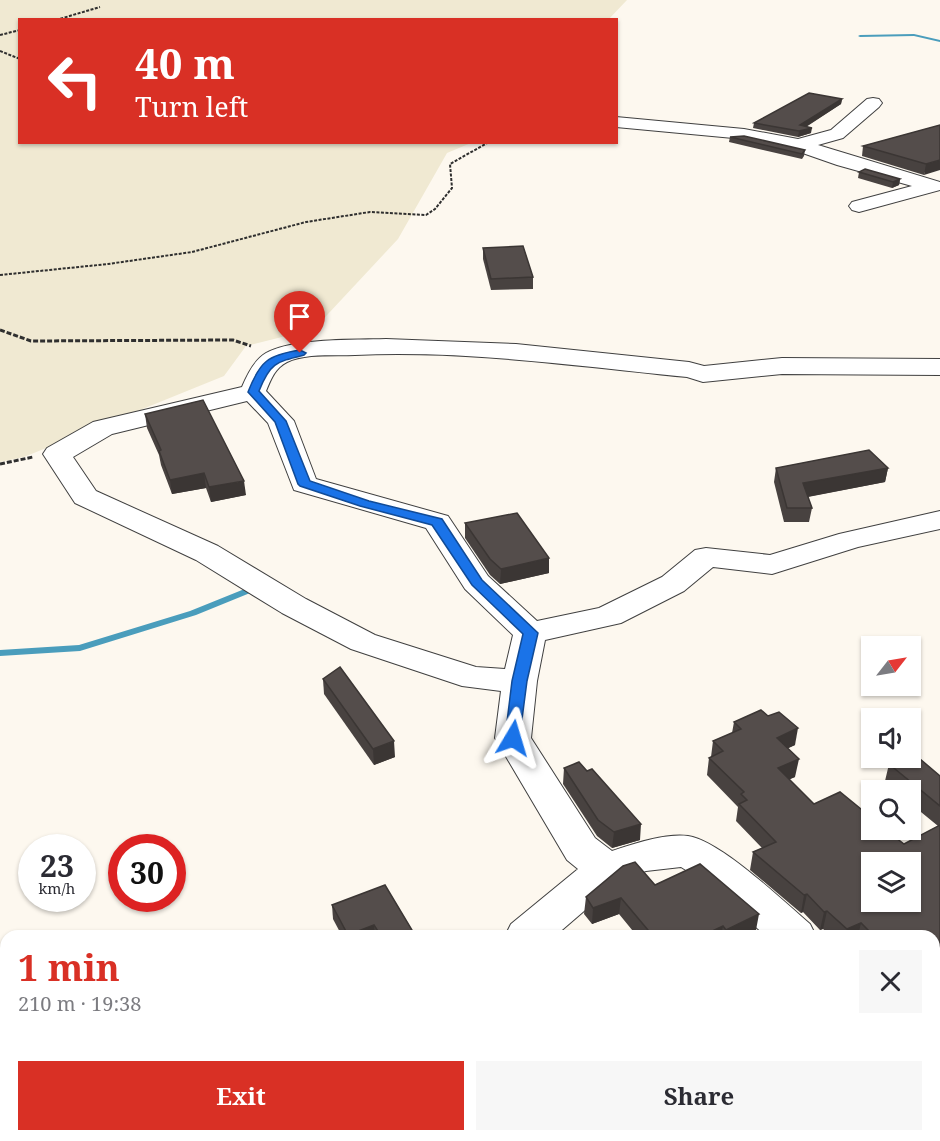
<!DOCTYPE html>
<html lang="en">
<head>
<meta charset="utf-8">
<style>
	:root { --surface:#fff; --page:#f7f7f7; --text:#2b2b33; --muted:#7c7c81; --accent:#d93025 }
	body { margin:0; font-family:"Noto Serif",serif; background:var(--page); color:var(--text); height:100vh; display:flex; flex-direction:column; font-size:22px; white-space:nowrap }
	* { box-sizing:border-box; margin:0 }
	p { font-size:20px; color:var(--muted) }
	.icon { flex:none; width:33px; height:33px; fill:none; stroke:currentColor; stroke-width:2; stroke-linecap:round; stroke-linejoin:round }
	.map { position:relative; flex:1; overflow:hidden }
	.side { position:absolute; left:0px; top:930px; width:940px; height:212px; display:flex; flex-direction:column; background:var(--surface); border-radius:18px 18px 0 0; box-shadow:0 2px 4px #0004 }
	.side>* { flex:none }
	.hud { position:absolute; left:18px; top:18px; width:600px; height:126px; border-radius:0px; box-shadow:0 2px 4px #0004; background:#d93025; color:#fff; overflow:hidden }
	.needle { width:39px; rotate:59deg }
	.fabs { position:absolute; left:861px; top:636px; display:grid; gap:12px }
	.fabs a { display:grid; place-items:center; width:60px; height:60px; border-radius:0px; background:var(--surface); box-shadow:0 2px 4px #0004; font-size:30px }
	.speed { position:absolute; left:18px; top:834px; display:flex; gap:12px; font-size:30px; font-weight:700; text-align:center }
	.speed>* { display:grid; place-content:center; width:78px; height:78px; border-radius:50%; background:var(--surface); box-shadow:0 2px 4px #0004; line-height:1 }
	.speed small { font-size:15px; font-weight:400 }
	.speed .limit { border:9px solid #d22; background:#fff; color:#111 }
	.pin { position:absolute; display:grid; place-items:center; width:51px; height:51px; color:#fff; margin:-62px -26px; border-radius:50% 50% 50% 0; rotate:-45deg; box-shadow:0 0 6px #0007 }
	.pin .icon { rotate:45deg }
	.me { position:absolute; width:66px; margin:-33px; rotate:7deg; stroke-linejoin:round; filter:drop-shadow(0 0 4px #0008) }
	.turn { display:flex; align-items:center; gap:21px; height:126px; padding:0 18px; font-size:27px }
	.turn .icon { width:78px; height:78px; stroke-width:2.5 }
	.turn b { display:block; font-size:42px; line-height:51px }
	.round { display:grid; place-items:center; flex:none; width:63px; height:63px; border-radius:0px; background:var(--page) }
	.headline { display:flex; align-items:center; justify-content:space-between; height:102px; padding:0 18px }
	h1 { font-size:36px; font-weight:700; line-height:45px; color:var(--accent) }
	.primary-button { display:flex; gap:12px; margin-top:auto; padding:12px 18px }
	.primary-button a { flex:1; height:69px; border-radius:0px; background:var(--accent); color:#fff; font-size:24px; font-weight:700; line-height:69px; text-align:center }
	.primary-button a+a { background:var(--page); color:var(--text) }
	.map>svg:first-child { display:block }
</style>
</head>
<body>
<div class="map">
<svg width="940" height="1141" viewBox="0 0 940 1141">
	<rect width="100%" height="100%" fill="#fdf8ef"/>
	<polygon fill="#f0e9d2" points="0,0 627,0 608,20 20,20 20,142 471,143 447,153 398,239 314,329 246,346 224,376 24,457 0,462"/>
	<g fill="none" stroke-linecap="round" stroke-linejoin="round">
		<g fill="#4a9dbc" fill-rule="evenodd">
			<polygon points="914,34 940,40 940,42 914,36 860,37 858,36 860,35"/>
			<polygon points="247,588 250,589 251,591 250,593 196,615 80,651 0,656 0,650 79,645 190,611"/>
		</g>
		<g stroke="#404040" stroke-width="2">
			<g id="street">
				<polygon points="873,98 879,99 882,103 879,107 843,138 818,145 940,182 940,190 859,212 852,210 849,206 852,202 912,186 837,165 794,150 744,139 616,127 616,117 744,129 798,139 831,130 867,99"/>
				<path d="M 386,339 L 516,344 L 689,362 L 704,366 L 782,358 L 940,359 L 940,375 L 782,374 L 703,382 L 687,377 C 577,366 466,350 355,355 C 334,356 306,353 287,362 C 275,368 271,379 266,391 L 294,421 L 316,479 L 448,516 L 488,576 L 537,621 L 599,608 L 662,577 L 695,550 L 706,548 L 770,555 L 839,534 L 940,511 L 940,529 L 858,547 L 772,574 L 713,567 L 684,591 L 621,623 L 545,640 L 537,681 L 531,738 L 595,838 L 612,851 C 633,844 665,833 688,836 C 721,841 783,901 810,924 L 816,936 L 766,936 L 705,882 L 681,867 L 646,871 L 620,880 L 555,936 L 505,936 L 511,924 L 578,869 L 567,860 L 495,738 L 501,691 L 462,686 L 351,649 L 282,613 L 196,560 L 75,503 L 43,454 L 47,448 L 93,422 L 242,387 C 247,375 254,360 266,353 C 292,338 355,340 386,339 ZM 247,401 L 268,423 L 294,490 L 426,528 L 465,589 L 513,635 L 505,669 L 476,667 L 375,635 L 306,599 L 218,546 L 96,491 L 73,457 L 112,434 Z"/>
				<polygon points="934,992 940,993 940,1031 934,1030"/>
				<polygon points="232,1136 288,1136 286,1141 230,1141"/>
				<polygon points="565,1136 613,1136 614,1141 566,1141"/>
			</g>
		</g>
		<g stroke="#2f2f2f" stroke-width="2" stroke-dasharray="3 1.5" stroke-linecap="butt">
			<polyline points="56,20 100,7"/>
			<polyline points="0,35 20,30"/>
			<polyline points="0,51 20,59"/>
			<polyline points="0,275 108,264 192,252 306,222 370,212 426,215 435,209 452,188 450,164 489,142"/>
		</g>
		<g stroke="#2f2f2f" stroke-width="3" stroke-dasharray="5 2" stroke-linecap="butt">
			<polyline points="0,330 31,341 233,340 251,346"/>
			<polyline points="0,464 33,457"/>
		</g>
		<use href="#street" fill="#fff" fill-rule="evenodd"/>
	</g>
	<g fill="#484240">
		<polygon points="842,99 841,104 806,127 811,133 798,137 753,128 754,123"/>
		<polygon points="940,125 924,175 862,156 863,146"/>
		<polygon points="730,137 805,150 804,156 802,159 729,142"/>
		<polygon points="859,172 900,179 899,185 892,188 858,178"/>
		<polygon points="483,248 533,277 533,289 491,290 483,259"/>
		<polygon points="145,414 246,495 211,502 206,488 172,494 161,465 159,455 147,428"/>
		<polygon points="776,468 888,468 885,482 808,497 812,508 809,522 784,522 774,482"/>
		<polygon points="465,523 549,573 500,584 490,575 465,538"/>
		<polygon points="323,679 395,757 374,765 324,694"/>
		<polygon points="734,722 795,745 788,748 795,777 789,779 814,804 904,844 938,826 910,803 910,790 896,790 885,781 889,764 940,776 940,987 934,982 934,936 831,936 823,929 820,930 803,912 801,913 750,870 753,852 762,848 736,821 738,807 707,775 709,758 711,757 713,741 732,733"/>
		<polygon points="564,768 640,840 612,848 597,836 563,784"/>
		<polygon points="655,885 756,930 745,936 637,936 619,914 592,924 584,914 586,897"/>
		<polygon points="332,905 412,936 342,936 333,919"/>
	</g>
	<g fill="#3b3634">
		<polygon points="842,99 841,104 799,131 800,125"/>
		<polygon points="812,128 811,133 798,137 799,131"/>
		<polygon points="940,160 940,170 924,175 926,164"/>
		<polygon points="900,179 899,185 892,188 893,182"/>
		<polygon points="888,468 885,482 801,498 803,483"/>
		<polygon points="204,473 206,488 172,494 170,480"/>
		<polygon points="244,481 246,495 211,502 209,487"/>
		<polygon points="549,558 549,573 500,584 501,569"/>
		<polygon points="798,728 795,745 774,755 777,738"/>
		<polygon points="394,741 395,757 374,765 373,749"/>
		<polygon points="799,759 795,777 775,786 778,768"/>
		<polygon points="641,824 640,840 612,848 614,832"/>
		<polygon points="807,894 803,912 801,913 804,895"/>
		<polygon points="621,898 619,914 592,924 593,908"/>
		<polygon points="827,911 823,929 820,930 824,912"/>
		<polygon points="759,914 756,930 745,936 725,936 726,930"/>
		<polygon points="861,923 858,936 846,936 847,929"/>
		<polygon points="374,925 375,936 348,936 348,935"/>
		<polygon points="723,926 721,936 702,936"/>
		<polygon points="412,930 412,936 402,936 401,934"/>
	</g>
	<g fill="#544d4b" stroke="#3b3634" stroke-width="1.5" fill-rule="evenodd">
		<polygon points="809,93 842,99 800,125 812,128 799,131 754,123"/>
		<polygon points="940,125 940,160 926,164 863,146"/>
		<polygon points="744,136 805,150 802,154 730,137"/>
		<polygon points="865,169 900,179 893,182 859,172"/>
		<polygon points="523,246 533,277 491,279 483,248"/>
		<polygon points="203,400 244,481 209,487 204,473 170,480 159,451 161,450 145,414"/>
		<polygon points="869,450 888,468 803,483 812,508 787,508 776,468"/>
		<polygon points="517,513 549,558 501,569 490,559 465,523"/>
		<polygon points="340,667 394,741 373,749 323,679"/>
		<path d="M 761,710 L 768,716 L 779,712 L 798,728 L 777,738 L 799,759 L 778,768 L 814,804 L 840,792 L 872,818 L 872,830 L 886,830 L 904,844 L 940,825 L 940,964 L 936,960 L 934,960 L 934,936 L 874,936 L 861,923 L 847,929 L 827,911 L 824,912 L 807,894 L 804,895 L 753,852 L 776,842 L 739,804 L 747,800 L 741,794 L 744,792 L 709,758 L 723,751 L 713,741 L 741,729 L 734,722 ZM 872,862 L 910,862 L 910,902 L 872,902 Z"/>
		<polygon points="913,753 940,776 940,806 889,764 903,758 910,758 910,754"/>
		<polygon points="579,762 587,771 592,769 641,824 614,832 598,820 564,768"/>
		<polygon points="635,862 655,885 700,864 759,914 726,930 723,926 702,936 653,936 621,898 593,908 586,897 623,866"/>
		<polygon points="385,885 412,930 401,934 403,936 381,936 374,925 348,935 332,905"/>
		<polygon points="662,1137 665,1141 653,1141"/>
	</g>
	<path fill="#1a73e8" stroke="#114b97" stroke-width="1.5" d="M 300,350 L 306,353 L 304,355 C 276,362 270,363 259,391 L 286,421 L 310,481 L 369,501 L 442,519 L 482,580 L 538,633 L 527,681 L 519,742 L 508,742 L 505,738 L 512,681 L 523,634 L 472,585 L 432,525 L 360,506 L 300,486 L 298,484 L 275,422 L 248,392 C 260,361 268,355 300,350 Z"/>
</svg>
<div class="fabs">
<a><svg class="needle" viewBox="-14 -14 28 28"><path d="M0-13l5 13h-10z" fill="#e53935"/><path d="M0 13l5-13h-10z" fill="#7c7c81"/></svg></a>
<a><svg class="icon" aria-label="sound" viewBox="0 0 24 24"><path d="M4 9h4l5-4v14l-5-4H4zM17 9q2 3 0 6"/></svg></a>
<a><svg class="icon" aria-label="search" viewBox="0 0 24 24"><circle cx="10" cy="10" r="6"/><path d="M15 15l6 6"/></svg></a>
<a><svg class="icon" aria-label="layers" viewBox="0 0 24 24"><path d="M12 4l9 5-9 5-9-5zM3 14l9 5 9-5"/></svg></a>
</div>
<div class="speed"><div>23<small>km/h</small></div><div class="limit">30</div></div>
<div class="pin" style="left:300px;top:353px;background:#d93025"><svg class="icon" aria-label="arrive" viewBox="0 0 24 24"><path d="M6 21V4h12l-3 4 3 4H6"/></svg></div>
<svg class="me" style="left:513px;top:738px" viewBox="-20 -20 40 40"><path d="M0-17L14 15 0 8-14 15z" fill="#1a73e8" stroke="#fff" stroke-width="4"/></svg>
<div class="hud">
<div class="turn"><svg class="icon" aria-label="left" viewBox="0 0 24 24"><path d="M17 20v-9H6M10 6l-5 5 5 5"/></svg><div><b>40 m</b>Turn left</div></div>
</div>
<section class="side">
<div class="headline"><div><h1>1 min</h1><p>210 m · 19:38</p></div><a class="round"><svg class="icon" aria-label="close" viewBox="0 0 24 24"><path d="M6 6l12 12M18 6L6 18"/></svg></a></div>
<div class="primary-button"><a>Exit</a><a>Share</a></div>
</section>
</div>
</body>
</html>
